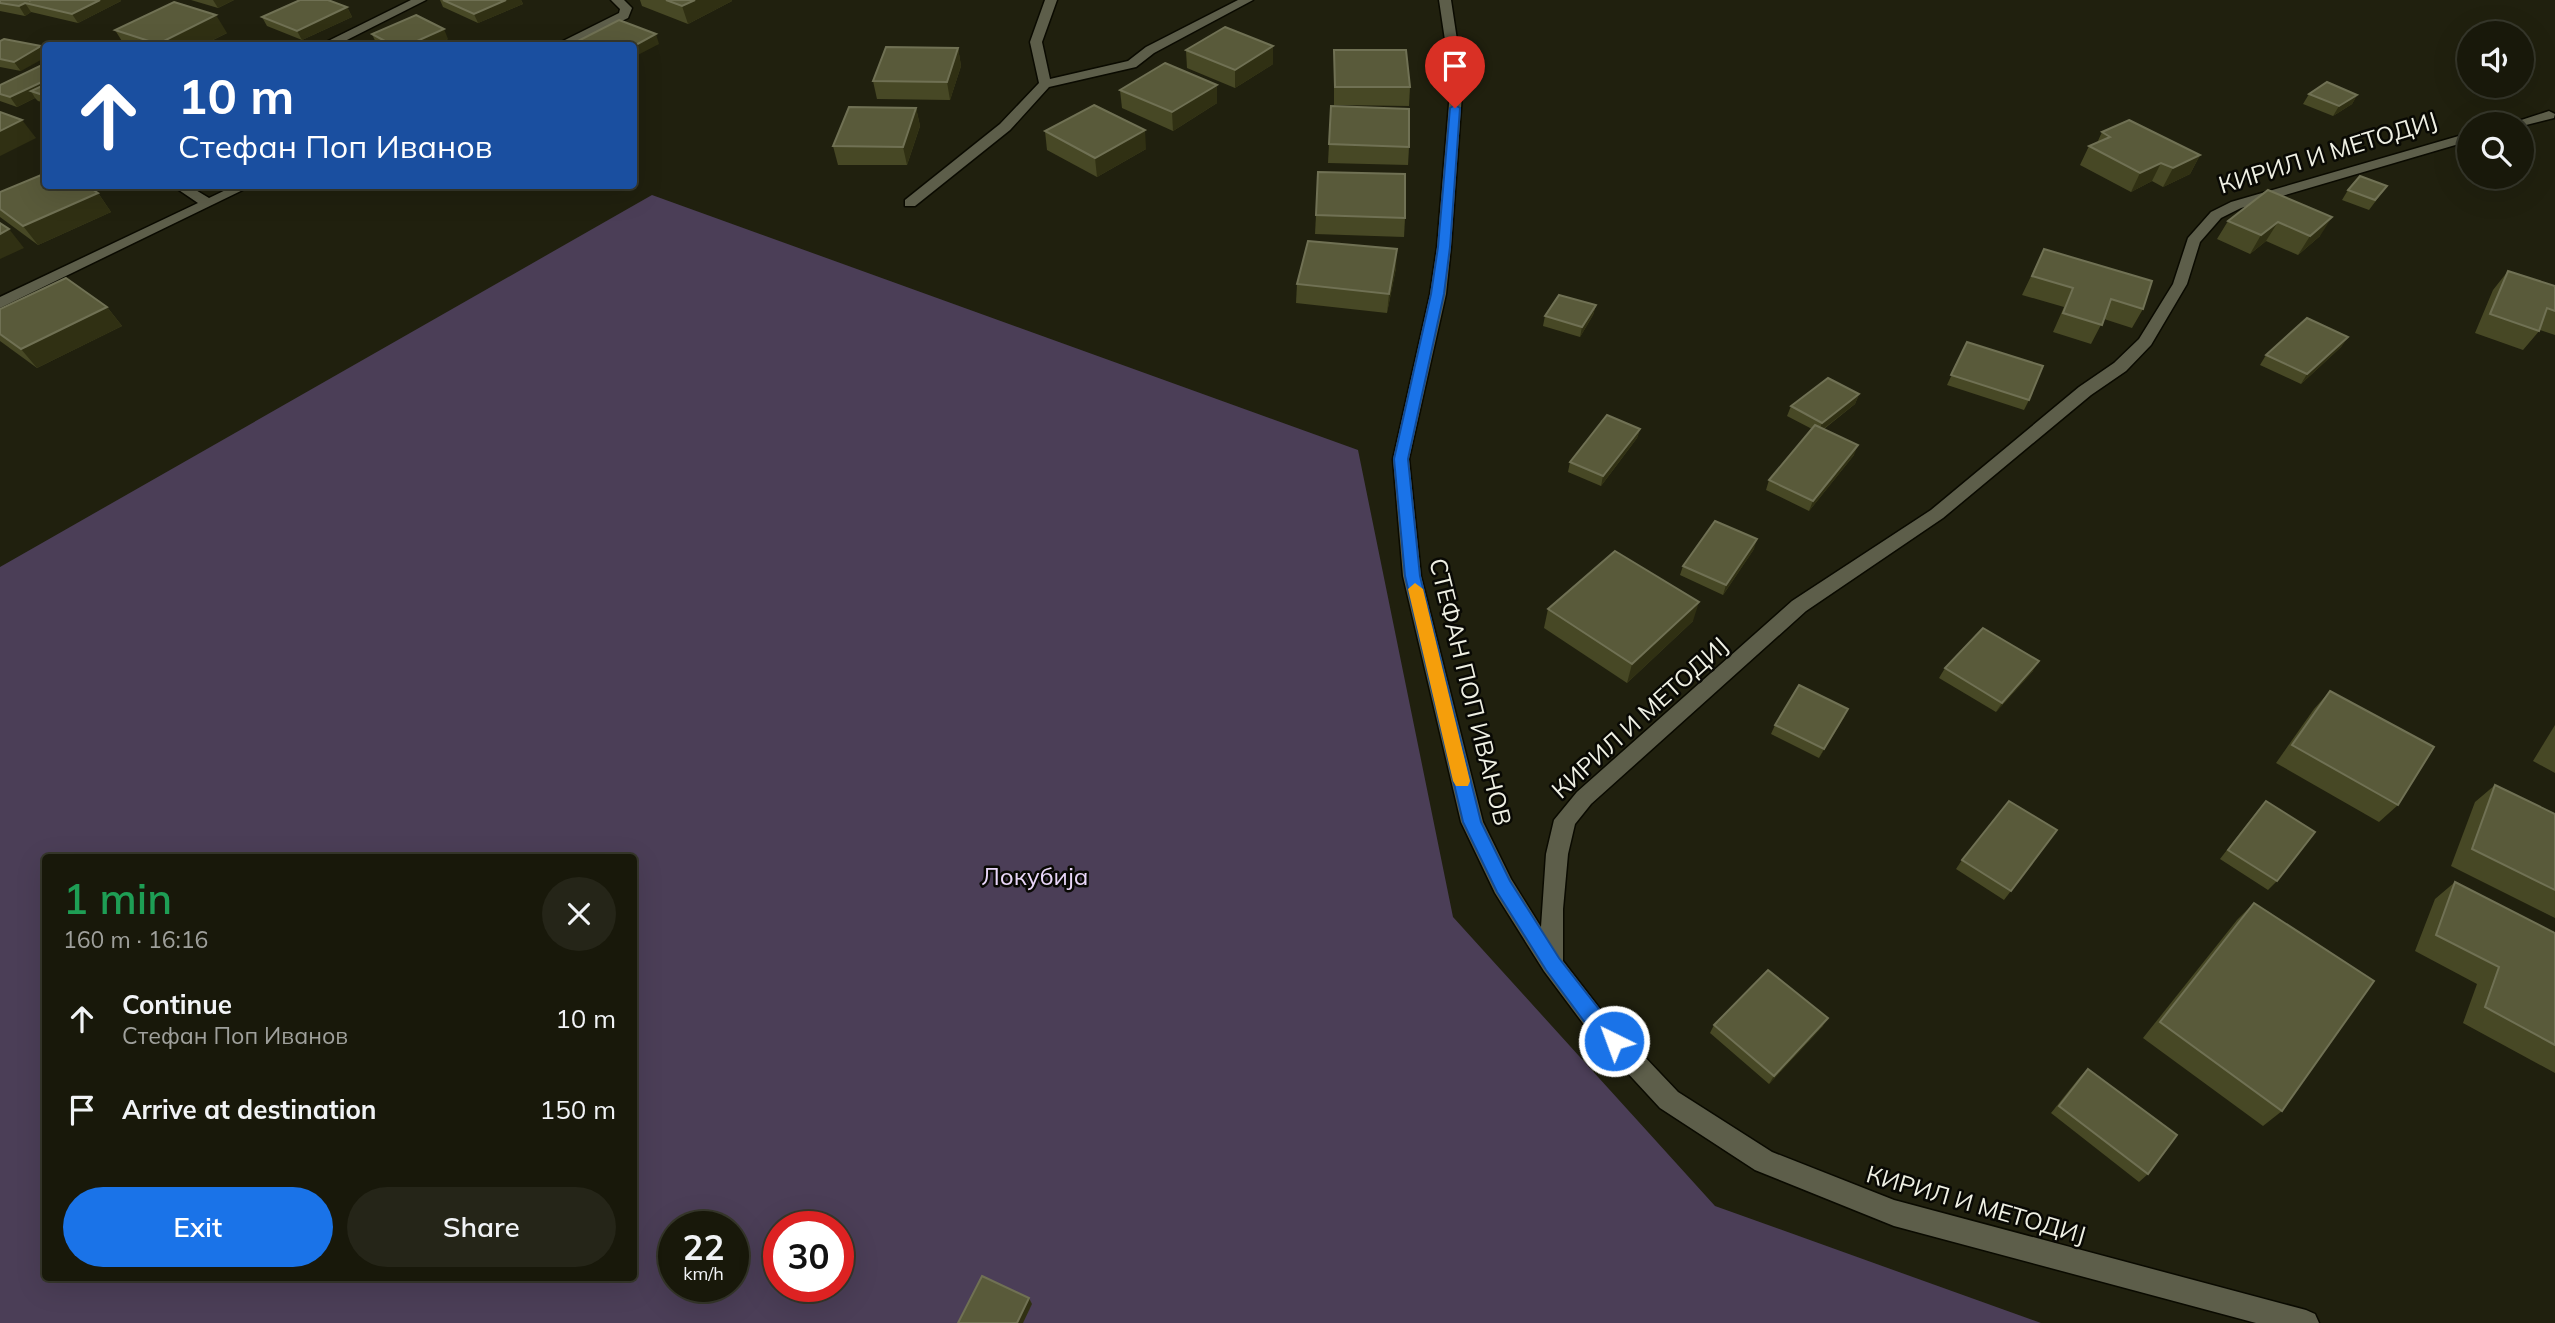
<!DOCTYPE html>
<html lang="en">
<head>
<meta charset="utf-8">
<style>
	:root { --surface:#18180a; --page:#252518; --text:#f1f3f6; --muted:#9fa09c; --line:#36372b; --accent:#1a73e8 }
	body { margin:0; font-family:Mulish,sans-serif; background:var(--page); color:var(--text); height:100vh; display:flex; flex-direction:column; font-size:26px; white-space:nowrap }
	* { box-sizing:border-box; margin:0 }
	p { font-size:23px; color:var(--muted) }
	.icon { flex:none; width:38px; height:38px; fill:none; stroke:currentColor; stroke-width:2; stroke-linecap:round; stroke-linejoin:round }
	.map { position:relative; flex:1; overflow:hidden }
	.sheet { position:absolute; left:42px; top:854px; width:595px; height:427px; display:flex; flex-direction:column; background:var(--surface); border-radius:7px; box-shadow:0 7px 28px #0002,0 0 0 2px var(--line) }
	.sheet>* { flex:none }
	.top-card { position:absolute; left:42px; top:42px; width:595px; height:147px; border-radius:7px; box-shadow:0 7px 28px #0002,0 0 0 2px var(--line); background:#1a4fa0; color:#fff; overflow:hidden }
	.tools { position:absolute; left:2457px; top:21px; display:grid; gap:14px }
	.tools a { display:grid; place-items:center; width:77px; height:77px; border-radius:50%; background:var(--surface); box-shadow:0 7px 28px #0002,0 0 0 2px var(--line); font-size:35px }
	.speed { position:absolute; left:658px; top:1211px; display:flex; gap:14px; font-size:35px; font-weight:700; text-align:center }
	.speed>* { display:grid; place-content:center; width:91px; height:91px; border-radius:50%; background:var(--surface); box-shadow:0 7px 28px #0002,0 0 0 2px var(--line); line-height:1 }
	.speed small { font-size:18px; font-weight:400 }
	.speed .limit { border:10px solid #d22; background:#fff; color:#111 }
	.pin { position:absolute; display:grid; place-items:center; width:60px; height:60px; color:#fff; margin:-72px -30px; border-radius:50% 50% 50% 0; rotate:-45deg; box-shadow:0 0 7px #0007 }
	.pin .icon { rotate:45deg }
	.me { position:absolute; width:77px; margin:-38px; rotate:318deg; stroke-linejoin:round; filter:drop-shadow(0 0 5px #0008) }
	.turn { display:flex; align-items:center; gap:24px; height:147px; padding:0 21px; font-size:32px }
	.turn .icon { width:91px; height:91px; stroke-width:2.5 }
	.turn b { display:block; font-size:49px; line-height:60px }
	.round { display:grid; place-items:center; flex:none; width:74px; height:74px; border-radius:37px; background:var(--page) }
	.headline { display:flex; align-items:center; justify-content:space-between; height:119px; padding:0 21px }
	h1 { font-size:42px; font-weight:600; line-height:52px; color:#1e9e55 }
	.button { display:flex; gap:14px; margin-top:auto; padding:14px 21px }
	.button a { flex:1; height:80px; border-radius:42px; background:var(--accent); color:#fff; font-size:28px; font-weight:600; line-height:80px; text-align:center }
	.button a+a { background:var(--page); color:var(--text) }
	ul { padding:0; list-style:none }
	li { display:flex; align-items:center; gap:21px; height:91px; padding:0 21px }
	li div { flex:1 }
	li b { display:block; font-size:26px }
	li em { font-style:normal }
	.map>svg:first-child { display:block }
</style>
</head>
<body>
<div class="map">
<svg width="2555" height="1323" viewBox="0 0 2555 1323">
	<rect width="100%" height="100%" fill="#20200e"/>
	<path fill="#4b3e57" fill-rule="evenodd" d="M 652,195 L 1358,450 L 1453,917 L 1715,1206 L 2041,1323 L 0,1323 L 0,567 ZM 46,858 L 634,858 L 634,1278 L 46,1278 ZM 674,1227 L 733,1227 L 733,1286 L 674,1286 ZM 779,1227 L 838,1227 L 838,1286 L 779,1286 Z"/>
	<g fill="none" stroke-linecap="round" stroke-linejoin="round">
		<g stroke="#0a0a00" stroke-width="3">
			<g id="minor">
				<polygon points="411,0 426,0 335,46 318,46"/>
				<polygon points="611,0 624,0 632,8 628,18 570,46 553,46 619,13 620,9"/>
				<polygon points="1045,0 1057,0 1042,42 1050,79 1128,61 1146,47 1238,0 1253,0 1154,53 1136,67 1049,87 1010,130 915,206 905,206 905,200 1000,124 1039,83 1030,42"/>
				<polygon points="1439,0 1451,0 1463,80 1451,247 1446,294 1409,459 1421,576 1483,822 1511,879 1541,927 1546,854 1554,820 1577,792 1792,601 1931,510 2079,387 2114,363 2139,339 2173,284 2188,238 2211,212 2231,202 2469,133 2469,141 2241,208 2221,218 2200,242 2187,284 2151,345 2126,371 2091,395 1943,518 1806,611 1591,804 1575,824 1568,854 1563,909 1563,961 1604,1014 1678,1092 1772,1152 1894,1200 2306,1310 2315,1314 2319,1323 2256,1323 1894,1226 1755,1170 1660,1108 1588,1030 1544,971 1495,893 1461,822 1403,576 1393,459 1430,294 1437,247 1451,80"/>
				<polygon points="2549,111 2555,114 2554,118 2522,126 2522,124 2509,124"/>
				<polygon points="173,186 189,186 209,198 234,186 251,186 0,308 0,297 198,203"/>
			</g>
		</g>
		<use href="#minor" fill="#5d5e4a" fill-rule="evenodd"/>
	</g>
	<g fill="#474825">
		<polygon points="0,0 121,1 78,23 31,12 25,16 0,11"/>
		<polygon points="191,0 234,0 218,8"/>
		<polygon points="440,0 521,0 523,4 478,23 443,7"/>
		<polygon points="640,0 731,0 732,1 688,24 642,6"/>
		<polygon points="347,7 352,17 302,40 267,26 262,17"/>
		<polygon points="115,30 227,33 201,46 125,46"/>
		<polygon points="372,34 448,39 432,46 381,46 376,43"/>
		<polygon points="0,41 21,71 0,67"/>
		<polygon points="578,41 659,44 634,46 580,46"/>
		<polygon points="958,48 961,66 950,100 877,99 873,81"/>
		<polygon points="1186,50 1273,64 1235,88 1187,68"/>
		<polygon points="1334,50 1410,87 1409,106 1334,105"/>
		<polygon points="46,63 46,103 38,101 35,98 17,107 0,101 0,85"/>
		<polygon points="1217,85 1217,103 1173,131 1122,108 1120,90"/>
		<polygon points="2309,94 2357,95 2352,104 2333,116 2303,104"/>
		<polygon points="916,108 920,126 907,165 838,165 833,146"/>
		<polygon points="1045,131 1146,149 1097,177 1047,150"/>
		<polygon points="2102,132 2200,155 2190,174 2163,187 2152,181 2131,192 2080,165 2089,146 2097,143"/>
		<polygon points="1329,144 1409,147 1408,165 1328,163"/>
		<polygon points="2387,186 2369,210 2342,200 2348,190"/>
		<polygon points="2268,190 2320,236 2298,255 2266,241 2250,254 2217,239 2228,221"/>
		<polygon points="0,192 98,193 111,212 38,245 0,217"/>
		<polygon points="1316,215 1405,218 1404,237 1315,234"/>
		<polygon points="2044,249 2143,309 2132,328 2104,319 2091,344 2053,332 2064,307 2022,295"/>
		<polygon points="1396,268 1387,313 1296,303 1297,284"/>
		<polygon points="2508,271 2555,286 2555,335 2540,330 2523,350 2475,333 2493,290"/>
		<polygon points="1596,305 1593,315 1580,337 1543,326 1545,316"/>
		<polygon points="107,307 122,326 37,368 0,341 0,309"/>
		<polygon points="2348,337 2341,347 2301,384 2260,365 2266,355"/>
		<polygon points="1967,342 2029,400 2024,410 1947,385"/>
		<polygon points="1859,394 1855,404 1824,429 1854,455 1809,511 1766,490 1769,480 1812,429 1787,416 1791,406"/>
		<polygon points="1640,429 1637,438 1601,486 1568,472 1570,462"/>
		<polygon points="1754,549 1723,595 1680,575 1683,566"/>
		<polygon points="1548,609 1693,621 1627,683 1544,628"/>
		<polygon points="1945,668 2033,671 1996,712 1939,678"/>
		<polygon points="2330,691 2398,805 2379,822 2276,763 2314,709"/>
		<polygon points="1848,709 1819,758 1771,734 1775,725"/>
		<polygon points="2555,725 2555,773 2533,761"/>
		<polygon points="2495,785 2555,814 2555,918 2451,866 2475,802"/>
		<polygon points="2266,801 2277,881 2268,890 2220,859 2258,810"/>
		<polygon points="2057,830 2004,900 1956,869 1962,860"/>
		<polygon points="2455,882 2555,933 2555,1073 2463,1023 2477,984 2415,951 2435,899"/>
		<polygon points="2254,903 2282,1111 2263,1126 2143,1038 2237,920"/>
		<polygon points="1714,1025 1823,1026 1769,1084 1710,1033"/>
		<polygon points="2088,1069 2148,1174 2139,1182 2051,1113 2080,1077"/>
	</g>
	<g fill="#303013">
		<polygon points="100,0 121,0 121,1 78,23 72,14"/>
		<polygon points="213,0 234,0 218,8"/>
		<polygon points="506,0 521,0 523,4 478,23 474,14"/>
		<polygon points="695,0 731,0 732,1 688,24 682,6"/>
		<polygon points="25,3 31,12 25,16 19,6"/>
		<polygon points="347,7 352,17 302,40 297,31"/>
		<polygon points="216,15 227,33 201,46 159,46 158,44"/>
		<polygon points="444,29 448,39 432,46 406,46"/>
		<polygon points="656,34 659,44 634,57 634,46"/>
		<polygon points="41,46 46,53 46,57 21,71 14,62"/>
		<polygon points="1273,46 1273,64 1235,88 1235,70"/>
		<polygon points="958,48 961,66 950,100 947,82"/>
		<polygon points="46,80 46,93 31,91 35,98 17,107 10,97"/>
		<polygon points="1217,85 1217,103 1173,131 1172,112"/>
		<polygon points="2357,95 2352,104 2333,116 2339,106"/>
		<polygon points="916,108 920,126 907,165 903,147"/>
		<polygon points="22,120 36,138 0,156 0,131"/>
		<polygon points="1145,130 1146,149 1097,177 1095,158"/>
		<polygon points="2200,155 2190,174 2163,187 2173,168"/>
		<polygon points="2161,163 2152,181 2131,192 2140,173"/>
		<polygon points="98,193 111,212 38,245 23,226"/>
		<polygon points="2332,217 2320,236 2298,255 2310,236"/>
		<polygon points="2278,222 2266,241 2250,254 2261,235"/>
		<polygon points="9,229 24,248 0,259 0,234"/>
		<polygon points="1397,249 1396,268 1387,313 1389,294"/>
		<polygon points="1596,305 1593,315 1580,337 1582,327"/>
		<polygon points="107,307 122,326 37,368 21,349"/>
		<polygon points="2348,337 2341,347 2301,384 2307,374"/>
		<polygon points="1859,394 1855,404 1818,433 1822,423"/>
		<polygon points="1640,429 1637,438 1601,486 1603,476"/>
		<polygon points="1858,445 1854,455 1809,511 1813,501"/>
		<polygon points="1757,539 1754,549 1723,595 1726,585"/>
		<polygon points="1699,602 1693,621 1627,683 1632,664"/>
		<polygon points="2039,661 2033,671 1996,712 2002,703"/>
		<polygon points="1848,709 1844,718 1819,758 1824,749"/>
		<polygon points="1828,1018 1823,1026 1769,1084 1774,1076"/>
		<polygon points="1029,1298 1032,1304 1023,1323 1017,1323"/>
	</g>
	<g fill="#595a3a" stroke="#707154" stroke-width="2">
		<polygon points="0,0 31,0 29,1 31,0 100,0 72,14 25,3 19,6 0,3"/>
		<polygon points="300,0 328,0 347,7 297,31 262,17"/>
		<polygon points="443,0 506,0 474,14"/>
		<polygon points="666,0 695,0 682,6"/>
		<polygon points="174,2 216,15 158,44 115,30"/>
		<polygon points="416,15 444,29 406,46 394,46 372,34"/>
		<polygon points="619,20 656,34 634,46 589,46 578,41"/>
		<polygon points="1225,27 1273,46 1235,70 1186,50"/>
		<polygon points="4,39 41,46 14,62 0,59 0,41"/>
		<polygon points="886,47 958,48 947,82 873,81"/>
		<polygon points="1334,50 1406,50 1410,87 1335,87"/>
		<polygon points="46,63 46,80 10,97 0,94 0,85"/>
		<polygon points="1165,63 1217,85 1172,112 1120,90"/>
		<polygon points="2327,82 2357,95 2339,106 2309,94"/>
		<polygon points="46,84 46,96 31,91"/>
		<polygon points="1094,105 1145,130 1095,158 1045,131"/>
		<polygon points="1331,106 1409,109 1409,147 1329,144"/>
		<polygon points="849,107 916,108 903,147 833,146"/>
		<polygon points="0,112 22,120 0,131"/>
		<polygon points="2129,120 2200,155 2173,168 2161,163 2140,173 2089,146 2110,137 2102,132"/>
		<polygon points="1318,172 1405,174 1405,218 1316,215"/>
		<polygon points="46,173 46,186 87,186 98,193 23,226 0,209 0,192"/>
		<polygon points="2360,176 2387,186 2375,200 2348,190"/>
		<polygon points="2268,190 2332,217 2310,236 2278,222 2261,235 2228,221"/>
		<polygon points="0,223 9,229 0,234"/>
		<polygon points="1308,241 1397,249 1389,294 1297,284"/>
		<polygon points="2044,249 2152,281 2143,309 2111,299 2102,325 2063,313 2073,288 2032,276"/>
		<polygon points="2508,271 2555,286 2555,311 2547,308 2539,331 2490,314"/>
		<polygon points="66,278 107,307 21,349 0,334 0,309"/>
		<polygon points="1559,295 1596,305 1582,327 1545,316"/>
		<polygon points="2307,318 2348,337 2307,374 2266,355"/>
		<polygon points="1967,342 2043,366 2029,400 1951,375"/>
		<polygon points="1828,378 1859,394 1822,423 1791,406"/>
		<polygon points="1607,415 1640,429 1603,476 1570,462"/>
		<polygon points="1815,425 1858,445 1813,501 1769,480"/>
		<polygon points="1715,521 1757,539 1726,585 1683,566"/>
		<polygon points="1615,551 1699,602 1632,664 1548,609"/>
		<polygon points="1983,628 2039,661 2002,703 1945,668"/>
		<polygon points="1799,685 1848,709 1824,749 1775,725"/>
		<polygon points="2330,691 2434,747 2398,805 2292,745"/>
		<polygon points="2495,785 2555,814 2555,890 2472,849"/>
		<polygon points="2009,801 2057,830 2011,891 1962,860"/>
		<polygon points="2266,801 2315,832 2277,881 2228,850"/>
		<polygon points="2455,882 2555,933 2555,1045 2485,1007 2499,967 2436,935"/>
		<polygon points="2254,903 2374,981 2282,1111 2160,1022"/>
		<polygon points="1768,970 1828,1018 1774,1076 1714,1025"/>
		<polygon points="2088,1069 2177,1135 2148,1174 2059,1106"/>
		<polygon points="982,1276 1029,1298 1017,1323 958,1323"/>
	</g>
	<polygon fill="#1a73e8" stroke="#114b97" stroke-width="2" points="1455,105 1460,108 1450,247 1444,294 1408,459 1420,576 1481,822 1510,881 1559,958 1624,1041 1621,1048 1614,1050 1607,1048 1589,1028 1546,970 1497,892 1463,822 1405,576 1394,459 1431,294 1438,247 1450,108"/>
	<polygon fill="#f59e0b" points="1415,583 1423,589 1470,781 1468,786 1456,786 1453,781 1408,589"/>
	<g text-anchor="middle" stroke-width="5" stroke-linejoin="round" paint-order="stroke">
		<g font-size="24" fill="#eff0e4" stroke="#090904">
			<text transform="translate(2328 153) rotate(-17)" y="8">КИРИЛ И МЕТОДИЈ</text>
			<text transform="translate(1470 692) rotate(76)" y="8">СТЕФАН ПОП ИВАНОВ</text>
			<text transform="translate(1640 718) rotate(-42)" y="8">КИРИЛ И МЕТОДИЈ</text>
			<text transform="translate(1976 1205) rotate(16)" y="8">КИРИЛ И МЕТОДИЈ</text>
		</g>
		<g font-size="24" fill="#e9d6f9" stroke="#090904">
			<text x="1035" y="885">Локубија</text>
		</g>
	</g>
</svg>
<div class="tools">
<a><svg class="icon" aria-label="sound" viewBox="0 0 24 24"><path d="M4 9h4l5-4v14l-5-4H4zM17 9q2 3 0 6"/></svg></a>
<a><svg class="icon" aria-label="search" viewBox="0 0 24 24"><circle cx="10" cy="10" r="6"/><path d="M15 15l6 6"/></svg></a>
</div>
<div class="speed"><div>22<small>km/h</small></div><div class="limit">30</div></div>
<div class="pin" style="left:1455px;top:108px;background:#d93025"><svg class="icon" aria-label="arrive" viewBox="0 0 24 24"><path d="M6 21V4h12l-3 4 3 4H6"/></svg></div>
<svg class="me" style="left:1614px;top:1041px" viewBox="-20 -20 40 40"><circle r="17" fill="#1a73e8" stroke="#fff" stroke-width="3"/><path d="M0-11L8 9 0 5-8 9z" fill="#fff"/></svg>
<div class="top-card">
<div class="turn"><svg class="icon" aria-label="ahead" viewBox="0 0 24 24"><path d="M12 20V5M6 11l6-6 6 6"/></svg><div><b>10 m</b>Стефан Поп Иванов</div></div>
</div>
<section class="sheet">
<div class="headline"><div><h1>1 min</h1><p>160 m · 16:16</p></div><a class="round"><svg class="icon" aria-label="close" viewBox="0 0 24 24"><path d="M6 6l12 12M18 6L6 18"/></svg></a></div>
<ul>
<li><svg class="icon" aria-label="ahead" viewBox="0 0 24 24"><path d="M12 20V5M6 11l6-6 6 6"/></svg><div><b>Continue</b><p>Стефан Поп Иванов</p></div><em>10 m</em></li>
<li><svg class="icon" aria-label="arrive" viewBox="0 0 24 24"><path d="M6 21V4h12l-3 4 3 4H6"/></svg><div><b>Arrive at destination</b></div><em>150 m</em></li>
</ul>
<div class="button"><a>Exit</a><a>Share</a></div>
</section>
</div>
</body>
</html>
